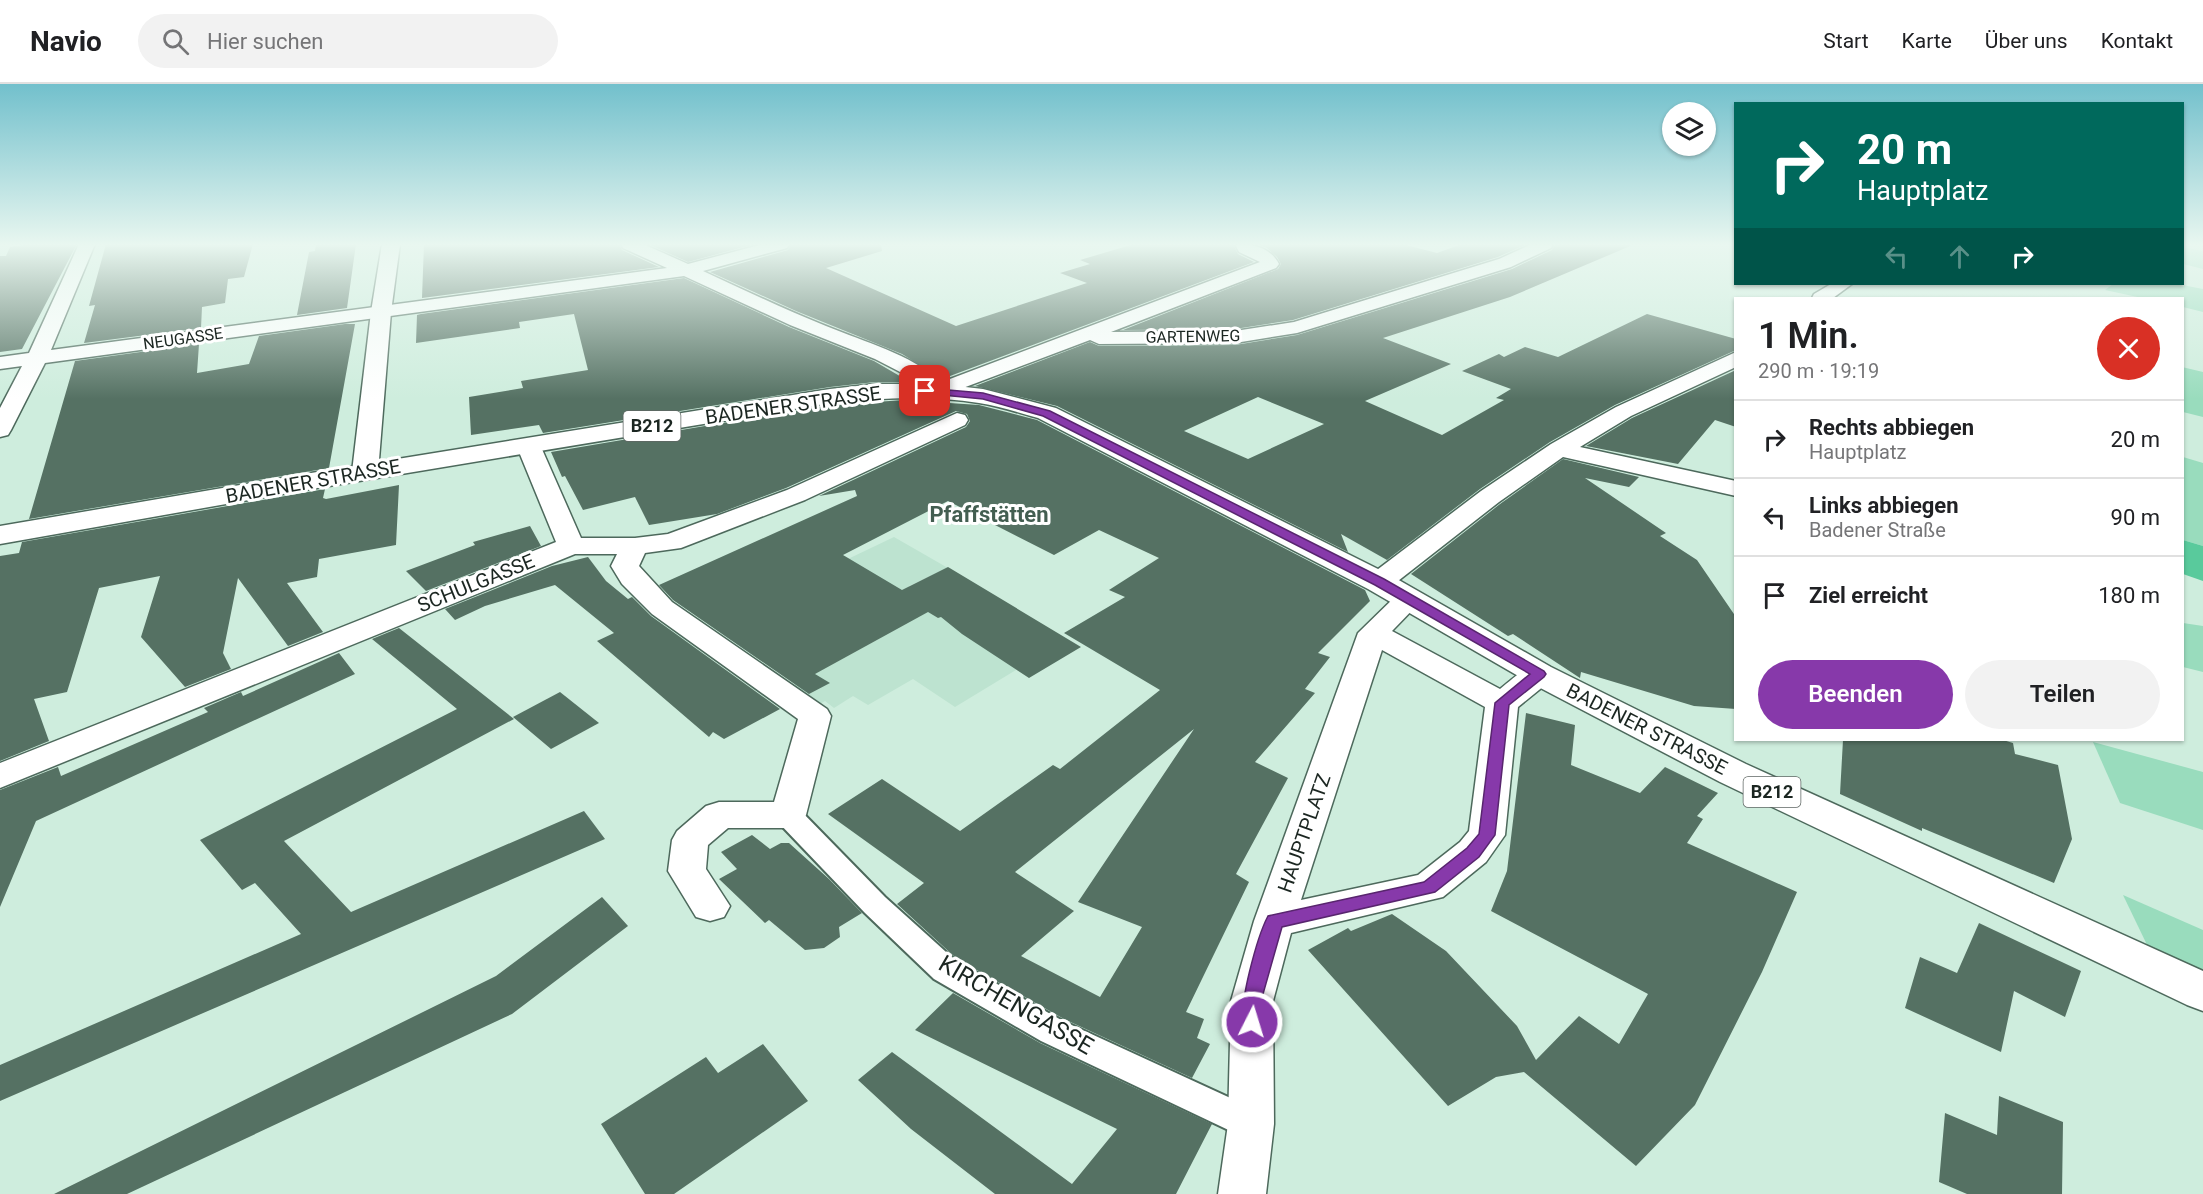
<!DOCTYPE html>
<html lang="de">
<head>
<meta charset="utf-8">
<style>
	:root { --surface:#fff; --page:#f2f2f2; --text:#202124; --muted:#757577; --line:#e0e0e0; --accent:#8739aa }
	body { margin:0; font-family:Roboto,sans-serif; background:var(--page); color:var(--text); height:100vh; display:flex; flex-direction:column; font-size:22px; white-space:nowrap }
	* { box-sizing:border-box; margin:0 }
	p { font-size:20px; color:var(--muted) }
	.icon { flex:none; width:33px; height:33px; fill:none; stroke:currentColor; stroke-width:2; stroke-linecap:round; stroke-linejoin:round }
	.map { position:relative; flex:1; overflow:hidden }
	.side { position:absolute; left:1734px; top:213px; width:450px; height:444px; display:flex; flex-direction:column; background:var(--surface); border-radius:0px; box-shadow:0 2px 4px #0004 }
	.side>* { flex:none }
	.banner { position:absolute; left:1734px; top:18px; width:450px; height:183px; border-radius:0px; box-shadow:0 2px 4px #0004; background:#00695c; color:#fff; overflow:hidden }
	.controls { position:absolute; left:1662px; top:18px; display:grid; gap:12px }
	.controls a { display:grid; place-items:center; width:54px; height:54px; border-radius:50%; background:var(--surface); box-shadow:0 2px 4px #0004; font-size:30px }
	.pin { position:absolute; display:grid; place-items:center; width:51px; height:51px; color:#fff; margin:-26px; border-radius:12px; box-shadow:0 3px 9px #0006 }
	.me { position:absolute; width:66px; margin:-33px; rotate:5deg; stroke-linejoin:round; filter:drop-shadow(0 0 4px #0008) }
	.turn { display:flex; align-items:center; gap:21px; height:126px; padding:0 24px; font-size:27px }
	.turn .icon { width:78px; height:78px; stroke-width:2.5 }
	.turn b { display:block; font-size:42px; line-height:51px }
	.lanes { display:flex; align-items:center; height:57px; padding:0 24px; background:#0003; justify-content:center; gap:30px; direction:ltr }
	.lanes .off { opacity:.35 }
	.round { display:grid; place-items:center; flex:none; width:63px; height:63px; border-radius:32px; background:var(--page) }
	.headline { display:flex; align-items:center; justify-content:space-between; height:102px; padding:0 24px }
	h1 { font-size:36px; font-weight:600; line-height:45px }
	.primary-button { display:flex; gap:12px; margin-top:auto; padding:12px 24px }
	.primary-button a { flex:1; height:69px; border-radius:36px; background:var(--accent); color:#fff; font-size:24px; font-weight:600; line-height:69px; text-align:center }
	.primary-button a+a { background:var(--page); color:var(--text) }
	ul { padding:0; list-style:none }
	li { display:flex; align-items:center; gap:18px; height:78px; padding:0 24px; border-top:2px solid var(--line) }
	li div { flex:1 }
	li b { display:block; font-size:22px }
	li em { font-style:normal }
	header { display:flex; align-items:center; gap:36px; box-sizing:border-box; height:84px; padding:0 30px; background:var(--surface); border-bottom:2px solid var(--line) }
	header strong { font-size:28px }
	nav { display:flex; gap:33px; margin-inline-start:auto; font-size:21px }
	.search { width:420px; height:54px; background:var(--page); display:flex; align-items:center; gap:15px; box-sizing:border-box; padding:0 21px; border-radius:33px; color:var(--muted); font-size:22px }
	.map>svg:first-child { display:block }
</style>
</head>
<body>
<header>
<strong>Navio</strong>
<div class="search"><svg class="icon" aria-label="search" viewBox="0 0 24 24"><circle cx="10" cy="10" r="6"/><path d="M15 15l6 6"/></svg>Hier suchen</div>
<nav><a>Start</a><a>Karte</a><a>Über uns</a><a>Kontakt</a></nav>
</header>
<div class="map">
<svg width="2203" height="1110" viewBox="0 0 2203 1110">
	<rect width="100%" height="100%" fill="#ceeddd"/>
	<polygon fill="#bde3d0" points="894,453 948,484 909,502 920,523 938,534 950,529 1021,583 955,623 913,595 868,621 853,612 834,624 825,617 820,620 794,601 880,554 827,485"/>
	<g fill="#99dcbd">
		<polygon points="2183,163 2203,167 2203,185 2183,180"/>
		<polygon points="2113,200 2177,200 2203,205 2203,228 2183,223 2182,214 2142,214 2105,206"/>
		<polygon points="2182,283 2203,288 2203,333 2183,328"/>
		<polygon points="2183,373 2203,379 2203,462 2183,456"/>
		<polygon points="2183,539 2203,542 2203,588 2183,583"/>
		<polygon points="2093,658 2203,688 2203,746 2120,719"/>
		<polygon points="2123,811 2203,846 2203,889 2149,865"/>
	</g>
	<polygon fill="#59ca9c" points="2183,456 2203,462 2203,497 2183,490"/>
	<g fill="#557163" fill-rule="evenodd">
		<polygon points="30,160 77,160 22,265 0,268 0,172 6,172 10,163"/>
		<polygon points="106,160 253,160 244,193 228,195 225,219 202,223 201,244 84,259 95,221 89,222"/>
		<polygon points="316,160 356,160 347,224 297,231 309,168 315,167"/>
		<polygon points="424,160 619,160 622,166 659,183 422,214"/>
		<polygon points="648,160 755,160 688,178"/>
		<polygon points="791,160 881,160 882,167 826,184 956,242 1087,199 1060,189 1090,180 1080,176 1134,160 1233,160 1238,170 1254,178 942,295 902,270 796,227 710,188 788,166"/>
		<polygon points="1256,160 1402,160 1437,169 1462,160 1527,160 1498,173 1293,236 1235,245 1123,246 1278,185 1281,180 1277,173 1267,164"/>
		<path d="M 1555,160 L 1635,160 L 1510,213 L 1383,254 L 1451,280 L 1365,317 L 1442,351 L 1504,316 L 1496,314 L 1511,305 L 1462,287 L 1499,270 L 1504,273 L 1525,263 L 1558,273 L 1647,230 L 1736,255 L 1736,266 L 1615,321 L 1550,358 L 1480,405 L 1387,476 L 1341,450 L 1348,468 L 1057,322 L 975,302 L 1090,258 L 1099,262 L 1235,261 L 1297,251 L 1512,185 L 1552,166 ZM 1258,313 L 1324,340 L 1248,375 L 1184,347 Z"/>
		<polygon points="684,194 789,243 874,277 910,298 875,298 830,303 543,349 539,341 471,351 469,313 523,304 521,297 588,286 574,230 519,238 520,244 416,259 417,231 421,230"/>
		<polygon points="345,240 355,240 329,384 29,435 75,277 199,260 197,289 249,280 259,252"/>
		<polygon points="1736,286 1736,343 1715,336 1678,380 1586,362 1632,334"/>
		<path d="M 905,316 L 979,321 L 1037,336 L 1365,506 L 1370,517 L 1318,569 L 1330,573 L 1305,605 L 1315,609 L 1255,678 L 1288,694 L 1236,790 L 1249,798 L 1186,928 L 1204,935 L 1197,954 L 1210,960 L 1192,994 L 1064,935 L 957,875 L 897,820 L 924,799 L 828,730 L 882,695 L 960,747 L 1053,681 L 1060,685 L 1160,606 L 1064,549 L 1125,513 L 1109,506 L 1159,474 L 1099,446 L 1054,471 L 948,417 L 843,471 L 902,506 L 948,483 L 1081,563 L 1029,594 L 962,550 L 941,533 L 938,534 L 928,528 L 815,590 L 830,599 L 809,610 L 673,516 L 659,501 L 857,412 L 855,406 L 819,412 L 966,343 L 970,337 L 967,330 L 956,327 L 786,404 L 717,430 L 649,441 L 635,413 L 583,426 L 565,392 L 562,393 L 551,368 L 830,321 ZM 1194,645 L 1078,818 L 1142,843 L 1100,913 L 1021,872 L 1074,827 L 1015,788 Z"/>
		<polygon points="1563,375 1639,393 1629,403 1585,394 1666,449 1660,452 1697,476 1736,533 1736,625 1694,622 1581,588 1580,594 1513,550 1508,552 1411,490 1500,420"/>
		<polygon points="399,401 396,461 319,475 317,493 287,499 323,548 288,562 238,494 223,569 231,585 185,603 141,553 160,492 99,504 67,608 34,615 49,657 0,677 0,472 19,469 22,458 325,405 323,414 326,415"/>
		<polygon points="530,442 541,462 426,507 406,487 475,461 473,458"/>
		<polygon points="588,473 606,497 628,515 632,513 651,532 780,625 724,655 713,648 709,653 597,557 614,549 555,501 485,522 455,536 445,525 552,482"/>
		<polygon points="399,544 514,635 284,757 351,828 584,727 605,755 0,1017 0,981 301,850 255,799 242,806 200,756 457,625 372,555"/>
		<polygon points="339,569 355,590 36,737 0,823 0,706 58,683 61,692 208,628 204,624 241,608 243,612"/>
		<polygon points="560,608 599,639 551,665 513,633"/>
		<polygon points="1526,629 1575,641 1571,681 1640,709 1665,683 1718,709 1697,732 1703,735 1687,759 1797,808 1762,888 1695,1021 1636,1082 1524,988 1496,993 1448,1022 1308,866 1348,844 1351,847 1392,830 1446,867 1517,942 1536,976 1579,932 1619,960 1648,910 1491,827 1507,787"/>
		<polygon points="1843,656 2003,656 2013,659 2015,670 2058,681 2072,755 2054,799 1922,744 1922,747 1840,710"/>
		<polygon points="752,751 770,765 781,759 789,759 829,795 862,829 839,843 840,853 824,864 805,866 769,836 765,839 719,795 737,785 721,768"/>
		<polygon points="602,813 628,842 512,930 127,1110 54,1110 496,892"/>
		<polygon points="1979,839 2081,887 2065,933 2014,907 2001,968 1905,924 1920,873 1957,889"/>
		<polygon points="953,909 1040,959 1212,1040 1176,1110 995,1110 911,1045 858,996 892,968 1072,1100 1117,1045 915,946"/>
		<polygon points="763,960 808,1017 674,1110 645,1110 601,1040 706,973 718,989"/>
		<polygon points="1999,1012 2063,1038 2062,1110 1967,1110 1939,1098 1945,1029 1997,1051"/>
	</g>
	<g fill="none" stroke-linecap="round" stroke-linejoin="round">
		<g stroke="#4d695c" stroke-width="4">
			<polygon id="pedestrian" points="788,722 798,724 885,813 956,877 1063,937 1263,1029 1268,1040 1263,1051 1251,1056 1239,1051 1041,957 934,895 865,829 778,738 775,731 778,724"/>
		</g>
		<g stroke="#4d695c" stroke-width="3">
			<g id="minor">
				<path d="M 79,160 L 95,160 L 51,266 L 667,184 L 623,164 L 621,160 L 643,160 L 688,180 L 763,160 L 789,160 L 787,164 L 703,187 C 744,206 784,225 826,242 C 867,259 908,269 942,298 L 1260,178 L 1239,168 L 1235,160 C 1253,160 1270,163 1279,180 L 1276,184 L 1111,248 L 1235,247 L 1294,238 L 1499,175 L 1532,160 L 1553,160 L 1551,164 L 1511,183 L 1297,249 L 1235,259 L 1099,260 L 1090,256 L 939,313 L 931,312 L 904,290 L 875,275 L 790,241 L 684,192 L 45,279 L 11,346 L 8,351 L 0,353 L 0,324 L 22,282 L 0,285 L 0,273 L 29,269 Z"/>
				<polygon points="1831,200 1852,200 1833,214 1812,214 1814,210"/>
				<polygon points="1736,268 1736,283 1631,332 1580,363 1736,397 1736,412 1563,373 1499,418 1389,504 1379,506 1369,504 1365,498 1369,492 1481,407 1551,360 1616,323"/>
				<polygon points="957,329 965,331 968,336 965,341 805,416 681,464 645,469 639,482 672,518 827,625 831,632 806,731 801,740 788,744 728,744 708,761 706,785 730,822 724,833 710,837 696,833 668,787 672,756 677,747 706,722 719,718 774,718 798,635 652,530 622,500 611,482 617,470 575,470 0,704 0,679 556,458 517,363 521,358 529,356 537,358 541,363 581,454 635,454 668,450 787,406"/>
				<path d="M 1409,506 L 1419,509 L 1423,515 L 1392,547 L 1500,605 C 1516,592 1529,578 1550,583 L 1555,590 L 1550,597 L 1518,623 L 1505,751 L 1486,778 L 1443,813 L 1291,849 L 1273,917 L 1274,1040 L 1266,1110 L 1218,1110 L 1228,1040 L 1231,917 L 1254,837 L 1358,549 L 1399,509 ZM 1382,566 L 1485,623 L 1469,747 L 1460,758 L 1418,791 L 1301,816 Z"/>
			</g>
		</g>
		<g stroke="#4d695c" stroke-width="3">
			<polygon id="tertiary" points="382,160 400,160 391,228 378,388 374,394 365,396 356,394 352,388 371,228"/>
		</g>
		<g stroke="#4d695c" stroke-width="3">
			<path id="primary" d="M 875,300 L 939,300 L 983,305 L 1056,324 L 1390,491 L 1551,583 L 1746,680 L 2203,887 L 2203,927 L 2187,921 L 1720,698 L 1527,597 L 1368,505 L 1038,334 C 1019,329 999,322 979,319 C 930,311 880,314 830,319 L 311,405 L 0,460 L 0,442 L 311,389 L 830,305 Z"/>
		</g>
		<use href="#pedestrian" fill="#fff" fill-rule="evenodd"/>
		<use href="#minor" fill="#fff" fill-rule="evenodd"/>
		<use href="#tertiary" fill="#fff" fill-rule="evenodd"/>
		<use href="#primary" fill="#fff" fill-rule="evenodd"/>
	</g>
	<linearGradient id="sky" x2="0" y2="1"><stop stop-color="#72c0cc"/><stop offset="0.51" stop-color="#e9f7f0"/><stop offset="1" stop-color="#e9f7f0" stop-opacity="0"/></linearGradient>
	<rect width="2203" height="315" fill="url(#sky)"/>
	<path fill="#8739aa" stroke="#58256e" stroke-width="1.5" d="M 925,304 L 983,309 L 1050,327 L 1384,495 L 1544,587 L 1546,590 L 1544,593 L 1509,621 L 1495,751 L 1479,773 L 1435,808 L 1282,843 L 1261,917 L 1261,938 L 1259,943 L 1252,946 L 1245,943 C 1236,926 1258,851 1268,832 L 1424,798 L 1467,764 L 1479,750 L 1495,619 L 1530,590 L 1375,501 L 1043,332 L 983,315 L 922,309 L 920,307 Z"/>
	<g text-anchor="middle" stroke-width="6" stroke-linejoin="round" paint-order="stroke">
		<g font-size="16" fill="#1b2621" stroke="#fff">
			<text transform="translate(1193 252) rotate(-1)" y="6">GARTENWEG</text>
			<text transform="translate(183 254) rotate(-8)" y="6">NEUGASSE</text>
		</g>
		<g fill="#fff" stroke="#5f6764" stroke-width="1.5">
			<rect x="623.5" y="327" width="57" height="30" rx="4.5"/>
			<rect x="1743.5" y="693" width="57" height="30" rx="4.5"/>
		</g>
		<g font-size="18" font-weight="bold" fill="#1b2621">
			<text x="652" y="348">B212</text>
			<text x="1772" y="714">B212</text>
		</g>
		<g font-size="20" fill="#1b2621" stroke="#fff">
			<text transform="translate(793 321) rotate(-8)" y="7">BADENER STRASSE</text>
			<text transform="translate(313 397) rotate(-10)" y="7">BADENER STRASSE</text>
			<text transform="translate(476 499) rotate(-22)" y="7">SCHULGASSE</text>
			<text transform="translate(1647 645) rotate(27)" y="7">BADENER STRASSE</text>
			<text transform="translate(1304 749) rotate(-71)" y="7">HAUPTPLATZ</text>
		</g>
		<g font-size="22" font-weight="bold" fill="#435e51" stroke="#fff">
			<text x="989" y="438">Pfaffstätten</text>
		</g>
		<g font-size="24" fill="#1b2621" stroke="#fff">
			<text transform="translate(1016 921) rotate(30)" y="8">KIRCHENGASSE</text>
		</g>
	</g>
</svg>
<div class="controls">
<a><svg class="icon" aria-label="layers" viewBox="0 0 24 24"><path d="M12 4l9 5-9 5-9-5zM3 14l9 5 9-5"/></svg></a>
</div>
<div class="pin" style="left:925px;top:307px;background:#d93025"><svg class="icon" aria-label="arrive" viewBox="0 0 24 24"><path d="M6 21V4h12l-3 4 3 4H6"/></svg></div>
<svg class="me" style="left:1252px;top:938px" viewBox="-20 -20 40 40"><circle r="17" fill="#8739aa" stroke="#fff" stroke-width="3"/><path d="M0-11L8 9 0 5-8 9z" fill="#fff"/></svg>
<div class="banner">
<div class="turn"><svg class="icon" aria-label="right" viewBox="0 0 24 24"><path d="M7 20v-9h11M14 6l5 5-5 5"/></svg><div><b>20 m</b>Hauptplatz</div></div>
<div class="lanes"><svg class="icon off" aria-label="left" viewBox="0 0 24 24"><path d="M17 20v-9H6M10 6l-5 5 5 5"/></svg><svg class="icon off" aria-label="ahead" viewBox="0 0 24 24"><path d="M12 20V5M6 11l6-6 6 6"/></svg><svg class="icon" aria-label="right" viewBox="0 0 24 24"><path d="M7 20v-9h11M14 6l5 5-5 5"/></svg></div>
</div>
<section class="side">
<div class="headline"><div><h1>1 Min.</h1><p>290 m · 19:19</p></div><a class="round" style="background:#d93025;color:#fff"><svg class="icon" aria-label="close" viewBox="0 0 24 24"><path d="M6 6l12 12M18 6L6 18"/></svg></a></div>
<ul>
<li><svg class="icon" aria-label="right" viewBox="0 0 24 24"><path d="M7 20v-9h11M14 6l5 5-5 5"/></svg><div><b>Rechts abbiegen</b><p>Hauptplatz</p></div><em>20 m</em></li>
<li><svg class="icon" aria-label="left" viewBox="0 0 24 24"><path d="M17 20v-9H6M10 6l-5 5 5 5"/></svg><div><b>Links abbiegen</b><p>Badener Straße</p></div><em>90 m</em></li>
<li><svg class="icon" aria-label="arrive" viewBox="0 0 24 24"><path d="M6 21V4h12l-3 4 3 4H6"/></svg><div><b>Ziel erreicht</b></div><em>180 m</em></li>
</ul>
<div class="primary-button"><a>Beenden</a><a>Teilen</a></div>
</section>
</div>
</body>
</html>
